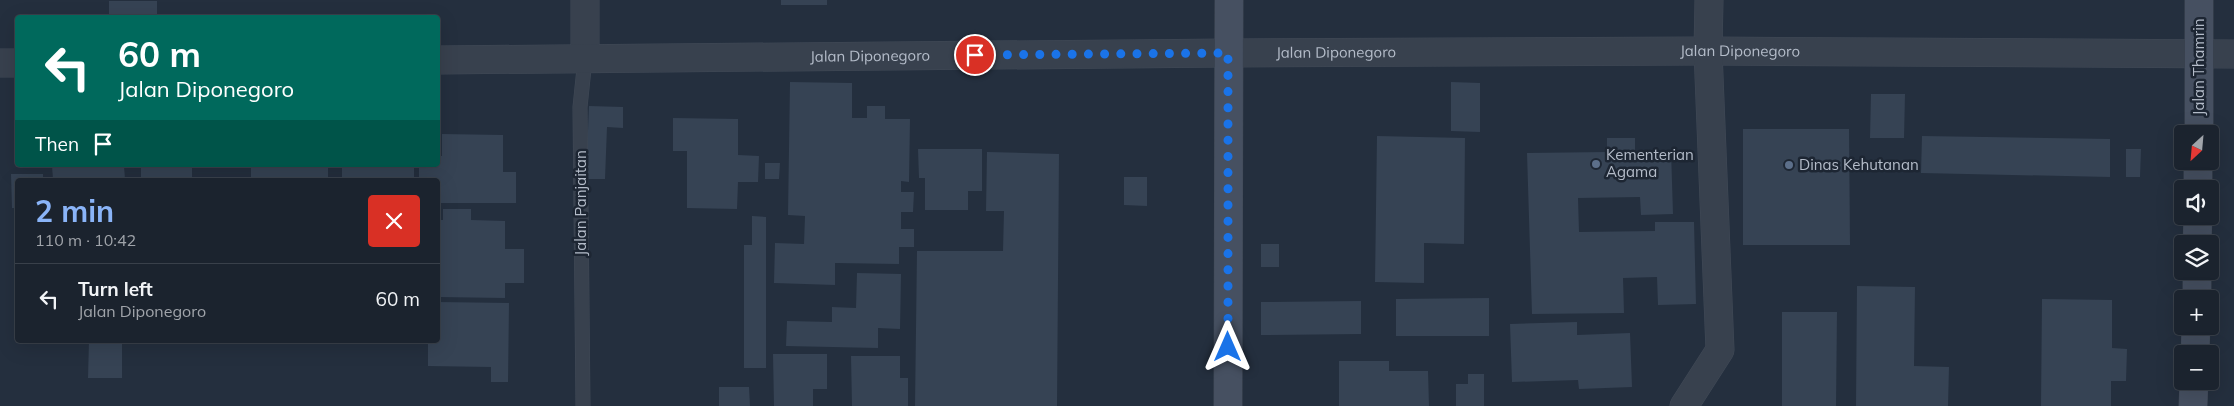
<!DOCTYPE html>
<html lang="en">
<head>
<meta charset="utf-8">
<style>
	:root { --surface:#1b232e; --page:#282f3a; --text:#f1f3f6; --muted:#a0a4aa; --line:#39404a; --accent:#8ab4f8 }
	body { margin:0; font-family:Mulish,sans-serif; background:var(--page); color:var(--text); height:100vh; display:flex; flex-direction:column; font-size:19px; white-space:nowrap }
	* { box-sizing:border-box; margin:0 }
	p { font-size:16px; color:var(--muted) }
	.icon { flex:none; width:28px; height:28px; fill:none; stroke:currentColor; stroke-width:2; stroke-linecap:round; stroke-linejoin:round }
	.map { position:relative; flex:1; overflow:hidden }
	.panel { position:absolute; left:15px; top:178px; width:425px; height:165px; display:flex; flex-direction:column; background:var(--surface); border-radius:5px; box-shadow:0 5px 20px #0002,0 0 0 1px var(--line) }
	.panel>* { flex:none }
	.hud { position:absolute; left:15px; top:15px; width:425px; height:152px; border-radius:5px; box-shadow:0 5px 20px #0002,0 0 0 1px var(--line); background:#00695c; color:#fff; overflow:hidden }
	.needle { width:32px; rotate:206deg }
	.buttons { position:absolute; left:2174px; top:125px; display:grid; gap:10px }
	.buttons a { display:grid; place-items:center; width:45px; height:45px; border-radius:5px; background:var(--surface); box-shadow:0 5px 20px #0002,0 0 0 1px var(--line); font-size:25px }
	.pin { position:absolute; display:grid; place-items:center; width:42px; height:42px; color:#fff; margin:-21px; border:2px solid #fff; border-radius:50%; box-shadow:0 1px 5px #0007 }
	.me { position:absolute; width:55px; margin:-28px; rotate:0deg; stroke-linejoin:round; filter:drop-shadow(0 0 4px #0008) }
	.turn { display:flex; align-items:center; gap:18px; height:105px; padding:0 20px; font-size:22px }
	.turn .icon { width:65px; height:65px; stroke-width:2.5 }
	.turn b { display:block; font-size:35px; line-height:42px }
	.then { display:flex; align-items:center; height:48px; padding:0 20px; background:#0003; gap:10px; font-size:19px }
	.round { display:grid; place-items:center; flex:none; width:52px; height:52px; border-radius:5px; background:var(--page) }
	.overview { display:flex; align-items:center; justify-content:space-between; height:85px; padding:0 20px }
	h1 { font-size:30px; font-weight:700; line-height:38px; color:var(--accent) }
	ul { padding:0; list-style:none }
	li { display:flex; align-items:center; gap:15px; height:70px; padding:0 20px; border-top:1px solid var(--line) }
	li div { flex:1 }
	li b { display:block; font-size:19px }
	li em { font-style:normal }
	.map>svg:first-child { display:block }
</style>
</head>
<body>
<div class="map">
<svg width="2234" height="406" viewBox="0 0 2234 406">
	<rect width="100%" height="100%" fill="#242f3e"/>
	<g fill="#364354">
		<rect x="781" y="0" width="46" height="5"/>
		<rect x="109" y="1" width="48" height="17"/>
		<polygon points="790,82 852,83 852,118 867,118 867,106 885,106 885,119 910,119 909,182 901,181 901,192 914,192 913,212 901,212 901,229 914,229 914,247 899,247 899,264 835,263 835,285 774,283 775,243 804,244 805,216 788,215"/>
		<polygon points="1451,82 1480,83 1480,132 1451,131"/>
		<polygon points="1871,94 1905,94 1904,138 1870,138"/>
		<polygon points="589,106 623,107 623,128 607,127 605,179 586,179"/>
		<polygon points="673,118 738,119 738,155 759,156 758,182 738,182 737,209 687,208 687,151 673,151"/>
		<polygon points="1743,129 1849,129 1850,245 1743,245"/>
		<polygon points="442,134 503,135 503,172 516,172 516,203 438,203 438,180 419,180 419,165 438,165 438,156 442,156"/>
		<polygon points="1377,136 1465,138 1464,244 1424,243 1424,283 1375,282"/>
		<polygon points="1922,136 2110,139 2110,177 1921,173"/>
		<polygon points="1607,138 1635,138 1635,151 1671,150 1673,214 1641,215 1640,197 1578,198 1579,232 1655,231 1655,222 1694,222 1696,304 1658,305 1657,277 1623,278 1624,313 1532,314 1527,153 1607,152"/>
		<polygon points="918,149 982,149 982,191 968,191 968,210 925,210 925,178 919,178"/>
		<polygon points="2126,149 2141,149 2140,177 2126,177"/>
		<polygon points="987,152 1059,154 1057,406 915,406 917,251 1003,251 1004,211 986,211"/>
		<polygon points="765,163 780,163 779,179 765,179"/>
		<polygon points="52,165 124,165 125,180 53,180"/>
		<rect x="141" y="165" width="51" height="15"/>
		<rect x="251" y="165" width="77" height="15"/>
		<rect x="342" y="165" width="72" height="15"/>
		<polygon points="11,174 43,174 43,180 18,180 18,208 12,208"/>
		<polygon points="1124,177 1147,177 1147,206 1124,205"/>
		<polygon points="443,209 471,209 471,220 505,221 505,249 524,249 524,283 505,283 505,298 438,297 438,220 443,220"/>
		<polygon points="752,216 766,217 766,368 744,368 744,245 752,245"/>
		<rect x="1261" y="244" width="18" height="23"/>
		<polygon points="857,273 901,274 900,329 878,328 878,348 786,346 787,321 832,322 832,307 856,308"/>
		<polygon points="1857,286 1915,287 1914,366 1949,367 1948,406 1856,406"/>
		<polygon points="1489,298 1489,336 1396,336 1396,299"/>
		<polygon points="2042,299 2112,300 2112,348 2127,349 2126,381 2111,381 2111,406 2041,406"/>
		<polygon points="1361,301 1361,334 1261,335 1261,302"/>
		<polygon points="438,302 509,303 508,382 491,382 491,367 428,366 428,340 438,340"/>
		<polygon points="1782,312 1837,312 1836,406 1782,406"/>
		<polygon points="1577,322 1577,335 1630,333 1632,387 1579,389 1578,380 1512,382 1510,324"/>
		<polygon points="89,340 122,340 122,378 88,378"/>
		<polygon points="773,354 827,354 827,389 813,389 813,406 774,406"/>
		<polygon points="851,356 900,356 900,378 908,378 908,406 852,406"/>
		<polygon points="1339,361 1389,361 1389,371 1428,371 1429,406 1339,406"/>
		<polygon points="1468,374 1484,374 1484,406 1456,406 1456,384 1468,384"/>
		<polygon points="719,387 749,387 750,406 719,406"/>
	</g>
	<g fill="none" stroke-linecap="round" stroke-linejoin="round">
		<g stroke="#414a57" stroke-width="15">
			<polyline id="lane" points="583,406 580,107 585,59"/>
		</g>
		<g stroke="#414a57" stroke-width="29">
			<g id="street">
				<polyline points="585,59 585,0"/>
				<path id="s1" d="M 438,60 L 1228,53 L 1708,51 L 2234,54"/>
				<polyline points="0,63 18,63"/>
				<polyline points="1684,406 1720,350 1708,51 1709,0"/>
			</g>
		</g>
		<g stroke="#414a57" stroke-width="29">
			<g id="secondary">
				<polyline points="2199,134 2199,0"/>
				<polyline points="2198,189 2198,161"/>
				<polyline points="2197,244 2198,216"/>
				<polyline points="2197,299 2197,271"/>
				<polyline points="2195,354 2196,326"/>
				<polyline points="1228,406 1229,0"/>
				<polyline points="2193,406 2194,381"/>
			</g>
		</g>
		<use href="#lane" stroke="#38414e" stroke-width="14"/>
		<use href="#street" stroke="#38414e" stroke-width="28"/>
		<use href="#secondary" stroke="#465061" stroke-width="28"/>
	</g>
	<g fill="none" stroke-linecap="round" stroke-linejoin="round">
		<polyline stroke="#1a73e8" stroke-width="9" stroke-dasharray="0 16.2" points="975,55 1228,53 1228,347"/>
	</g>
	<g fill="#5c6f8a" stroke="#1d2633" stroke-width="2">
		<circle cx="1596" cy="164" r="5"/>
		<circle cx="1789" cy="165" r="5"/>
	</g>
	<g text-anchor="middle" stroke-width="5" stroke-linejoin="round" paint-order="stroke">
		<g font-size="15" fill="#b4bcc9" stroke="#1d2633">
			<text dy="5" stroke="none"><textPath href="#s1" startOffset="898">Jalan Diponegoro</textPath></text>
			<text dy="5" stroke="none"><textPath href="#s1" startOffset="1302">Jalan Diponegoro</textPath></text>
			<text dy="5" stroke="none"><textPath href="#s1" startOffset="432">Jalan Diponegoro</textPath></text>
			<text transform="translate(2199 67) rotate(-90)" y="5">Jalan Thamrin</text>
			<text transform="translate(581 203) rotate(-90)" y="5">Jalan Panjaitan</text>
		</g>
		<g font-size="15" fill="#b4bcc9" stroke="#1d2633" text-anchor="start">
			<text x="1606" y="160">Kementerian<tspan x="1606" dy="17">Agama</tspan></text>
			<text x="1799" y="170">Dinas Kehutanan</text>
		</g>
	</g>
</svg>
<div class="buttons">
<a><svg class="needle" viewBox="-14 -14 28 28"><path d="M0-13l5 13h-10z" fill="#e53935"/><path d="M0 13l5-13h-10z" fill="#a0a4aa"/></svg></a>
<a><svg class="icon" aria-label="sound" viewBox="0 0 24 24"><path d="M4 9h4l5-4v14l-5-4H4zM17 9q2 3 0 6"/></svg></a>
<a><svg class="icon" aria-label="layers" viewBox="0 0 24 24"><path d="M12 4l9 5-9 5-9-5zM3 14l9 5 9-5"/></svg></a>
<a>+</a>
<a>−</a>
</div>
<div class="pin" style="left:975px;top:55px;background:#d93025"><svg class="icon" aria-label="arrive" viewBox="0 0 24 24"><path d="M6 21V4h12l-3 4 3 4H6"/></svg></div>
<svg class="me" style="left:1228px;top:347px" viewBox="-20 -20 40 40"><path d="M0-17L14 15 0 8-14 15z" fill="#1a73e8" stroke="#fff" stroke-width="4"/></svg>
<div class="hud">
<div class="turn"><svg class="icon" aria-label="left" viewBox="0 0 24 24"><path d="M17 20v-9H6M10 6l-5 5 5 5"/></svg><div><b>60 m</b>Jalan Diponegoro</div></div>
<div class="then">Then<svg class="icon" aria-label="arrive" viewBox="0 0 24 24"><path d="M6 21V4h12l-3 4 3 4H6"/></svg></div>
</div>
<section class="panel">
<div class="overview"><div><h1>2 min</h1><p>110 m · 10:42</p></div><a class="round" style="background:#d93025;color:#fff"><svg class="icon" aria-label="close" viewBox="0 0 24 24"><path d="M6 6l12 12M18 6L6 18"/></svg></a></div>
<ul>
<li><svg class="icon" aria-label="left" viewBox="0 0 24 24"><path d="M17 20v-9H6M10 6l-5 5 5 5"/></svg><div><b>Turn left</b><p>Jalan Diponegoro</p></div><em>60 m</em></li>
</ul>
</section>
</div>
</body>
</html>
